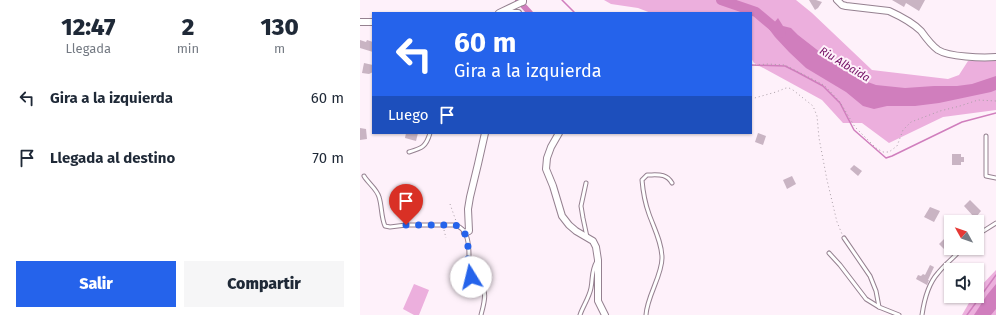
<!DOCTYPE html>
<html lang="es">
<head>
<meta charset="utf-8">
<style>
	:root { --surface:#fff; --page:#f6f6f7; --text:#1f2937; --muted:#747a83; --accent:#2563eb }
	body { margin:0; font-family:"Fira Sans",sans-serif; background:var(--page); color:var(--text); height:100vh; display:flex; flex-direction:column; font-size:15px; white-space:nowrap }
	* { box-sizing:border-box; margin:0 }
	p { font-size:13px; color:var(--muted) }
	.icon { flex:none; width:22px; height:22px; fill:none; stroke:currentColor; stroke-width:2; stroke-linecap:round; stroke-linejoin:round }
	.map { position:relative; flex:1; overflow:hidden }
	.drawer { display:flex; flex-direction:column; background:var(--surface); width:360px }
	.drawer>* { flex:none }
	.guide { position:absolute; left:12px; top:12px; width:380px; height:122px; border-radius:0px; box-shadow:0 1px 3px #0004; background:#2563eb; color:#fff; overflow:hidden }
	.needle { width:26px; rotate:310deg }
	.tools { position:absolute; left:584px; top:215px; display:grid; gap:8px }
	.tools a { display:grid; place-items:center; width:40px; height:40px; border-radius:0px; background:var(--surface); box-shadow:0 1px 3px #0004; font-size:20px }
	.pin { position:absolute; display:grid; place-items:center; width:34px; height:34px; color:#fff; margin:-41px -17px; border-radius:50% 50% 50% 0; rotate:-45deg; box-shadow:0 0 4px #0007 }
	.pin .icon { rotate:45deg }
	.me { position:absolute; width:44px; margin:-22px; rotate:351deg; stroke-linejoin:round; filter:drop-shadow(0 0 3px #0008) }
	.turn { display:flex; align-items:center; gap:14px; height:84px; padding:0 16px; font-size:18px }
	.turn .icon { width:52px; height:52px; stroke-width:2.5 }
	.turn b { display:block; font-size:28px; line-height:34px }
	.then { display:flex; align-items:center; height:38px; padding:0 16px; background:#0003; gap:8px; font-size:15px }
	.eta { display:flex; justify-content:space-evenly; align-items:center; height:68px; text-align:center }
	.eta b { font-size:24px; font-weight:800; line-height:28px }
	.action { display:flex; gap:8px; margin-top:auto; padding:8px 16px }
	.action a { flex:1; height:46px; border-radius:0px; background:var(--accent); color:#fff; font-size:16px; font-weight:800; line-height:46px; text-align:center }
	.action a+a { background:var(--page); color:var(--text) }
	ul { padding:0; list-style:none }
	li { display:flex; align-items:center; gap:12px; height:60px; padding:0 16px }
	li div { flex:1 }
	li b { display:block; font-size:15px }
	li em { font-style:normal }
	main { display:flex; flex:1; min-height:0 }
	.map>svg:first-child { display:block }
</style>
</head>
<body>
<main>
<section class="drawer">
<div class="eta">
<div><b>12:47</b><p>Llegada</p></div>
<div><b>2</b><p>min</p></div>
<div><b>130</b><p>m</p></div>
</div>
<ul>
<li><svg class="icon" aria-label="left" viewBox="0 0 24 24"><path d="M17 20v-9H6M10 6l-5 5 5 5"/></svg><div><b>Gira a la izquierda</b></div><em>60 m</em></li>
<li><svg class="icon" aria-label="arrive" viewBox="0 0 24 24"><path d="M6 21V4h12l-3 4 3 4H6"/></svg><div><b>Llegada al destino</b></div><em>70 m</em></li>
</ul>
<div class="action"><a>Salir</a><a>Compartir</a></div>
</section>
<div class="map">
<svg width="636" height="315" viewBox="0 0 636 315">
	<rect width="100%" height="100%" fill="#fef1fa"/>
	<g fill="#ecafdd">
		<polygon points="244,0 436,0 452,13 512,70 588,79 599,75 608,61 636,61 636,110 583,117 529,143 502,123 483,123 462,100 394,63 391,58 391,13 291,13 278,8 251,4"/>
		<polygon points="636,270 636,315 602,315 613,296 617,296 617,290"/>
		<polygon points="54,284 69,290 59,315 54,315 43,309"/>
	</g>
	<g fill="#d07ebd">
		<polygon points="418,18 423,26 431,28 438,35 474,63 486,68 505,81 516,85 545,88 574,86 597,86 612,84 636,76 636,90 631,92 579,103 555,106 527,106 514,109 503,106 486,92 446,68 429,52 415,37 409,29"/>
		<polygon points="636,284 636,309 631,315 614,315 627,295"/>
	</g>
	<g fill="none" stroke-linecap="round" stroke-linejoin="round">
		<g stroke="#d07ebd" stroke-width="1.5">
			<polyline points="202,0 215,13"/>
			<polyline points="391,65 425,66 437,72 463,86 480,103 494,130 526,158 532,156 602,122 636,113"/>
			<polyline points="607,315 636,275"/>
		</g>
		<polyline stroke="#d07ebd" stroke-width="6" points="158,0 170,13"/>
		<polyline stroke="#d07ebd" stroke-width="10" points="361,0 396,12 421,33"/>
	</g>
	<g fill="#c9b4c3">
		<polygon points="449,0 456,0 462,2 458,8 455,10"/>
		<polygon points="532,0 565,0 559,11 546,3 544,7"/>
		<polygon points="0,40 6,42 7,40 13,42 13,52 0,48"/>
		<polygon points="4,63 13,65 13,72 9,74 2,73"/>
		<polygon points="0,128 6,129 7,139 0,140"/>
		<polygon points="46,133 58,133 56,141 45,138"/>
		<polygon points="398,133 406,136 403,145 395,142"/>
		<polygon points="592,154 601,154 601,157 604,157 604,162 601,162 601,165 592,165"/>
		<polygon points="494,165 502,171 498,176 490,169"/>
		<polygon points="432,176 436,184 427,189 423,180"/>
		<polygon points="610,200 621,211 617,216 614,217 604,206"/>
		<polygon points="570,207 580,211 574,222 564,217"/>
		<polygon points="591,237 591,244 585,250 579,244 585,238 587,240"/>
		<polygon points="570,265 574,267 568,280 569,280 567,285 556,279 558,275 561,276 563,274 565,275"/>
	</g>
	<g fill="none" stroke-linecap="round" stroke-linejoin="round">
		<g stroke="#958190" stroke-width="5">
			<g id="service">
				<polyline points="626,136 626,176 636,178"/>
				<path d="M 49,152 C 62,148 66,147 70,133"/>
				<path d="M 4,176 C 8,183 17,189 19,197 C 22,206 21,217 25,226 L 30,227 L 46,225 L 93,225 C 96,225 99,226 102,229 C 108,234 109,248 109,256 C 108,261 106,267 107,272 C 108,276 112,278 116,281 C 119,283 121,284 123,287 C 127,295 123,307 121,315"/>
				<polyline points="226,183 221,206 223,218 227,237"/>
				<polyline points="617,235 636,223"/>
				<polyline points="484,238 510,276 516,291 519,307"/>
				<polyline points="469,253 480,265 506,299 519,307 539,315"/>
				<path d="M 220,315 C 223,306 229,298 231,288 C 233,278 231,271 237,261"/>
				<path d="M 286,315 C 287,296 302,276 302,258 C 302,243 294,228 289,214 C 285,203 283,192 282,180 L 287,175 C 298,175 306,173 312,183"/>
				<path d="M 562,315 C 564,301 568,284 578,273 C 585,264 595,257 602,248"/>
			</g>
		</g>
		<g stroke="#958190" stroke-width="8">
			<g id="minor">
				<path d="M 477,0 L 482,5 L 486,6 L 529,11 C 540,16 553,23 561,31 C 566,38 571,45 578,50 C 589,57 622,58 636,57"/>
				<polyline points="139,13 160,3 163,2 163,0"/>
				<polyline points="147,13 158,13"/>
				<polyline points="0,22 13,22"/>
				<polyline points="199,133 191,147 187,158 186,169 193,186 202,216 209,225 216,231 233,241 236,247 238,260 238,301 245,315"/>
				<polyline points="105,233 109,231 108,209 110,197 118,164 125,133"/>
			</g>
		</g>
		<g stroke="#a99ea6" stroke-width="1" stroke-dasharray="1 3" stroke-linecap="butt">
			<polyline points="391,64 395,65 408,64 425,65 462,84 466,87 480,102 495,127 516,148 523,152 529,152 537,146 543,130 551,122 580,111 600,106 618,100 636,101"/>
			<polyline points="391,99 416,92 426,88 429,88 433,90 453,106 457,116 459,138 467,180 477,222 482,234"/>
			<polyline points="90,204 96,221"/>
			<polyline points="84,230 86,238"/>
		</g>
		<use href="#service" stroke="#fff" stroke-width="3"/>
		<use href="#minor" stroke="#fff" stroke-width="6"/>
	</g>
	<g fill="none" stroke-linecap="round" stroke-linejoin="round">
		<path stroke="#2563eb" stroke-width="7" stroke-dasharray="0 12.6" d="M 46,225 L 93,225 C 96,225 100,226 102,229 C 107,234 109,249 108,256 C 108,264 105,271 111,277"/>
	</g>
	<g text-anchor="middle" stroke-width="4" stroke-linejoin="round" paint-order="stroke">
		<g font-size="11" font-style="italic" fill="#710c62" stroke="#fef1fa">
			<text transform="translate(485 64) rotate(31)" y="4">Riu Albaida</text>
		</g>
	</g>
</svg>
<div class="tools">
<a><svg class="needle" viewBox="-14 -14 28 28"><path d="M0-13l5 13h-10z" fill="#e53935"/><path d="M0 13l5-13h-10z" fill="#747a83"/></svg></a>
<a><svg class="icon" aria-label="sound" viewBox="0 0 24 24"><path d="M4 9h4l5-4v14l-5-4H4zM17 9q2 3 0 6"/></svg></a>
</div>
<div class="pin" style="left:46px;top:225px;background:#d93025"><svg class="icon" aria-label="arrive" viewBox="0 0 24 24"><path d="M6 21V4h12l-3 4 3 4H6"/></svg></div>
<svg class="me" style="left:111px;top:277px" viewBox="-20 -20 40 40"><circle r="19" fill="#fff"/><path d="M0-13L10 11 0 6-10 11z" fill="#2563eb"/></svg>
<div class="guide">
<div class="turn"><svg class="icon" aria-label="left" viewBox="0 0 24 24"><path d="M17 20v-9H6M10 6l-5 5 5 5"/></svg><div><b>60 m</b>Gira a la izquierda</div></div>
<div class="then">Luego<svg class="icon" aria-label="arrive" viewBox="0 0 24 24"><path d="M6 21V4h12l-3 4 3 4H6"/></svg></div>
</div>
</div>
</main>
</body>
</html>
